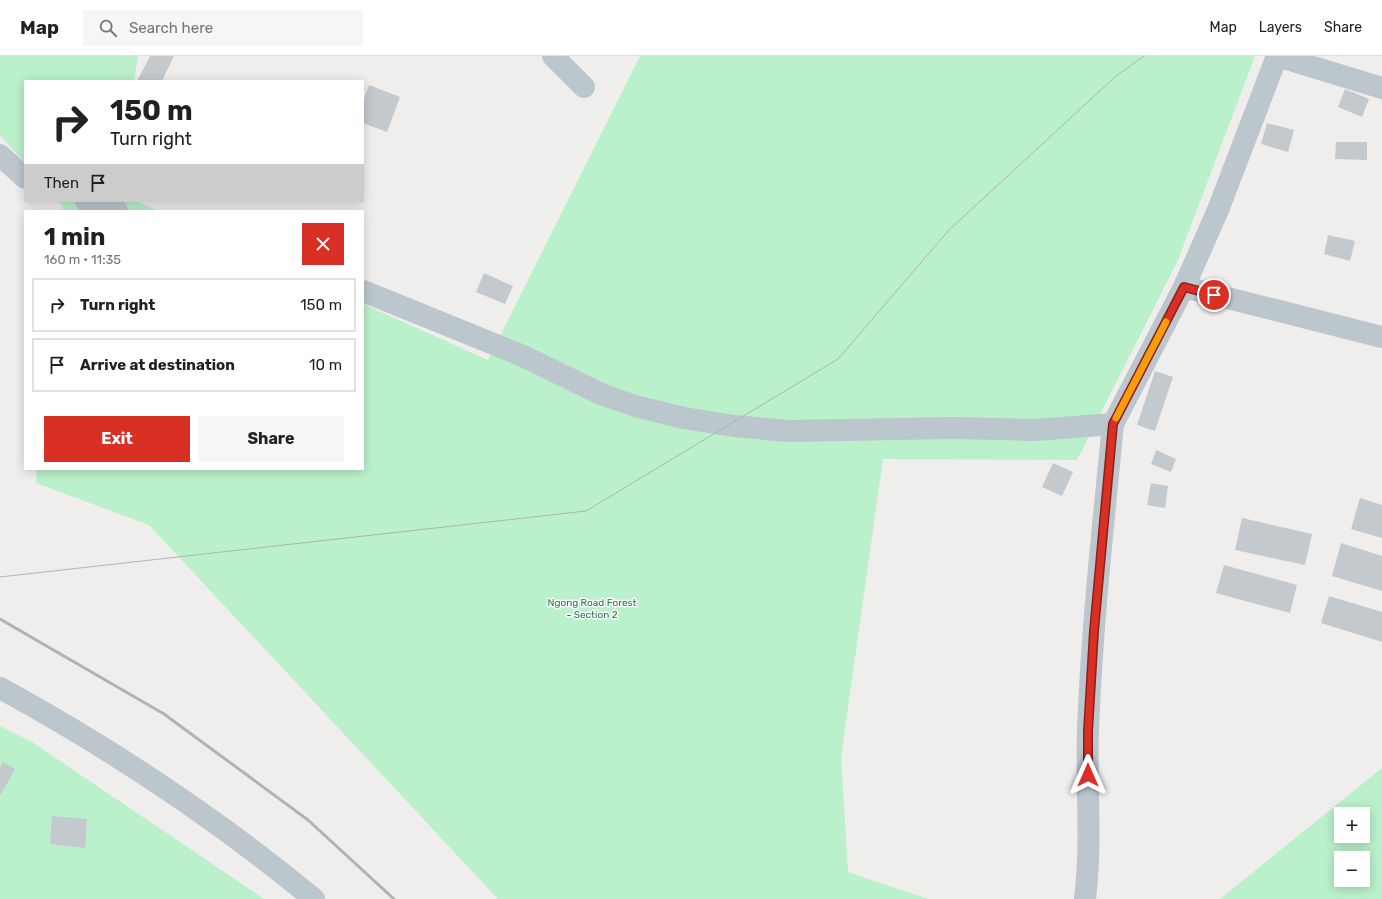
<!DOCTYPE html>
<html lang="en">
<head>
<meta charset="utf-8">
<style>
	:root { --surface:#fff; --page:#f6f6f6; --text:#202124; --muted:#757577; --line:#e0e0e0; --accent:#d93025 }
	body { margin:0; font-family:Rubik,sans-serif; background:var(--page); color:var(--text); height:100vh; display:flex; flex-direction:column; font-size:15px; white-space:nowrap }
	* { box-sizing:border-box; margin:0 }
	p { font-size:13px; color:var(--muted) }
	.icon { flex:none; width:22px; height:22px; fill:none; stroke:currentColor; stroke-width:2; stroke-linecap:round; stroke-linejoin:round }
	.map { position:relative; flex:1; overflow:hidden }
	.panel { position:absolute; left:24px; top:154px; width:340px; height:260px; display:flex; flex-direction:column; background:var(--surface); border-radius:0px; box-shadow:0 2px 10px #0003 }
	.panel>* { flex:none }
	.banner { position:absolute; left:24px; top:24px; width:340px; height:122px; border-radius:0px; box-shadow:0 2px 10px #0003; background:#fff; color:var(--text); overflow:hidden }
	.buttons { position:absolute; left:1334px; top:751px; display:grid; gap:8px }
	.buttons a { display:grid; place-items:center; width:36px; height:36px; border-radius:0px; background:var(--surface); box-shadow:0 2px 10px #0003; font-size:20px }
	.pin { position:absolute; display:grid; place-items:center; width:34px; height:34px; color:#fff; margin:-17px; border:2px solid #fff; border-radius:50%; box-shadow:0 1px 4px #0007 }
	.me { position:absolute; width:44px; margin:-22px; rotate:0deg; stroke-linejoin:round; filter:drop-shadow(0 0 3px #0008) }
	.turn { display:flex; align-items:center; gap:14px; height:84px; padding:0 20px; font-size:18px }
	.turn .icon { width:52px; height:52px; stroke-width:2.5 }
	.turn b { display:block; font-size:28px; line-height:34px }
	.then { display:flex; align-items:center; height:38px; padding:0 20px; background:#0003; gap:8px; font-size:15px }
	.round { display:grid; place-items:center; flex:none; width:42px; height:42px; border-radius:0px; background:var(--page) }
	.head { display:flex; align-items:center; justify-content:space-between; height:68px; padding:0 20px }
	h1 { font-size:24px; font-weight:700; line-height:30px }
	.primary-button { display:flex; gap:8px; margin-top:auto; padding:8px 20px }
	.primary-button a { flex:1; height:46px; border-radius:0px; background:var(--accent); color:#fff; font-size:16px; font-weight:700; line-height:46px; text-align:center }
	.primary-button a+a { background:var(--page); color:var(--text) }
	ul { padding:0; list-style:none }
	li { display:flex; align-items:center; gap:12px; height:54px; margin:0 8px 6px; padding:0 12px; border:2px solid var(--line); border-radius:0px }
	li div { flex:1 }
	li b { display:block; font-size:15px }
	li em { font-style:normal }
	header { display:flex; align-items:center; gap:24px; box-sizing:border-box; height:56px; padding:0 20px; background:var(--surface); border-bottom:1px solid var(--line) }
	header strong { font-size:19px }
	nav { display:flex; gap:22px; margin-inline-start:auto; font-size:14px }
	.search { width:280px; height:36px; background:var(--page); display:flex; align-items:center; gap:10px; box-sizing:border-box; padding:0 14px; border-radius:0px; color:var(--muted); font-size:15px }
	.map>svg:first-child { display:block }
</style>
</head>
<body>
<header>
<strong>Map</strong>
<div class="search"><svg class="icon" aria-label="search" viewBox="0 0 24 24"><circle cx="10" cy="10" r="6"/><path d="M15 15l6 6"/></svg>Search here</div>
<nav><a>Map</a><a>Layers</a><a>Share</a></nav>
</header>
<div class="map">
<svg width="1382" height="843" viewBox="0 0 1382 843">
	<rect width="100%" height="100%" fill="#f0eded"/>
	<g fill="#baf0ca" fill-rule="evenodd">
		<polygon points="0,0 138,0 134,25 25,25 25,107 0,79"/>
		<polygon points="640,0 1255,0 1178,204 1077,404 883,403 841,701 848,816 928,843 498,843 149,469 36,427 37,413 363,413 363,248 488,304"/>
		<polygon points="58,145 136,145 158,155 63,155 63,151"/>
		<polygon points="0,670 32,686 264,843 0,843"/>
		<path d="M 1382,712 L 1382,843 L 1220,843 ZM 1341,758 L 1363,758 L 1363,780 L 1341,780 ZM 1341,802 L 1363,802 L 1363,824 L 1341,824 Z"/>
	</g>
	<g fill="#c4c9cd">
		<polygon points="150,0 174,0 162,25 137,25"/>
		<polygon points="369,29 400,41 387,76 363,67 363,46"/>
		<polygon points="1345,33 1369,43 1362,61 1338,51"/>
		<polygon points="1267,67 1294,74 1288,96 1261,88"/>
		<polygon points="1336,86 1367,86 1367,104 1335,103"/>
		<polygon points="1328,179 1355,185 1350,205 1324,198"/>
		<polygon points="484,217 513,230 505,248 476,236"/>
		<polygon points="1155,315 1173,321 1155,375 1137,369"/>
		<polygon points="1156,394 1176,403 1171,416 1151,408"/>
		<polygon points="1053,407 1073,416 1062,440 1042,431"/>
		<polygon points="1151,427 1168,430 1165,452 1147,449"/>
		<polygon points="1360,442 1382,449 1382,482 1351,473"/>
		<polygon points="1242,462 1312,478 1305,509 1235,494"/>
		<polygon points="1341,487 1382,500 1382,535 1332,520"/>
		<polygon points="1224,509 1297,529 1290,557 1216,537"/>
		<polygon points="1329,540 1382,556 1382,586 1321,567"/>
		<polygon points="3,706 15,713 0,740 0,712"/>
		<polygon points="52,760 87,763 85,792 50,788"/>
	</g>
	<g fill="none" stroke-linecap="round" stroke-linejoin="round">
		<g stroke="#bbc6cd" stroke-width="22">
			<polyline points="553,0 584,31"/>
			<polyline points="1277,0 1382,32"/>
			<polyline points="0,99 25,122"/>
			<polyline points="86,145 117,155"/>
			<polyline points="1184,231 1382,281"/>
			<polyline points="363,235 523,300 601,338 635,350 684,362 734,370 788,375 953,372 1036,374 1113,368 1184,231 1218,154 1277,0"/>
			<path d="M 0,632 C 110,692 217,763 314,843"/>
			<path d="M 1085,843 C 1092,787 1086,730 1088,673 C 1092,571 1103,470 1113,368"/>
		</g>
		<polyline stroke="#afb3b8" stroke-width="1" points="0,521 586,455 838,303 949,174 1116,20 1144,0"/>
		<polyline stroke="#afb3b8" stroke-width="3" points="0,563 164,658 308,764 394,843"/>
	</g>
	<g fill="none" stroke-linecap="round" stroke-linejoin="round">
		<g stroke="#8d1f18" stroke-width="10">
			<polyline id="route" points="1088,719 1088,675 1094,575 1113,368 1184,231 1214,239"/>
		</g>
		<use href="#route" stroke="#d93025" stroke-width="7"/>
		<polyline stroke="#f59e0b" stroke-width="7" points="1116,362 1166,266"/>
	</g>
	<g text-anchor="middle" stroke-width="3" stroke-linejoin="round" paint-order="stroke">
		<g font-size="10" fill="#147e40" stroke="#fff">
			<text x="592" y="550">Ngong Road Forest<tspan x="592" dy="12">- Section 2</tspan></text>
		</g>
	</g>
</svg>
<div class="buttons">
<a>+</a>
<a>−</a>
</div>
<div class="pin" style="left:1214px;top:239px;background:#d93025"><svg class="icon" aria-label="arrive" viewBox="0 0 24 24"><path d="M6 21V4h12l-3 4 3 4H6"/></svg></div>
<svg class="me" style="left:1088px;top:719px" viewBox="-20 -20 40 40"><path d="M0-17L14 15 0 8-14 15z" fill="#d93025" stroke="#fff" stroke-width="4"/></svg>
<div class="banner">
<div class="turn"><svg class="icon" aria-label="right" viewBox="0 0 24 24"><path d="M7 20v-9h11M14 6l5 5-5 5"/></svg><div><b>150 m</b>Turn right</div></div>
<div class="then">Then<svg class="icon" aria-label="arrive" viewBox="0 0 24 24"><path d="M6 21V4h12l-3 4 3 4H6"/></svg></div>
</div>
<section class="panel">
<div class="head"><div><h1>1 min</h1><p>160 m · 11:35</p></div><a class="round" style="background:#d93025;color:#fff"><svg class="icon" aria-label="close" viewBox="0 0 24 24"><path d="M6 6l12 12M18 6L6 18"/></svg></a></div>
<ul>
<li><svg class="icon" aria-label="right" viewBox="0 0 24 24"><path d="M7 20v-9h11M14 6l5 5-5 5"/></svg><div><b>Turn right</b></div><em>150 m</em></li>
<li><svg class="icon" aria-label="arrive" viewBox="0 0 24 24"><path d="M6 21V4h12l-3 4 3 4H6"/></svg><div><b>Arrive at destination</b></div><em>10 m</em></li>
</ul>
<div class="primary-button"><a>Exit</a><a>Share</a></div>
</section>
</div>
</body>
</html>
